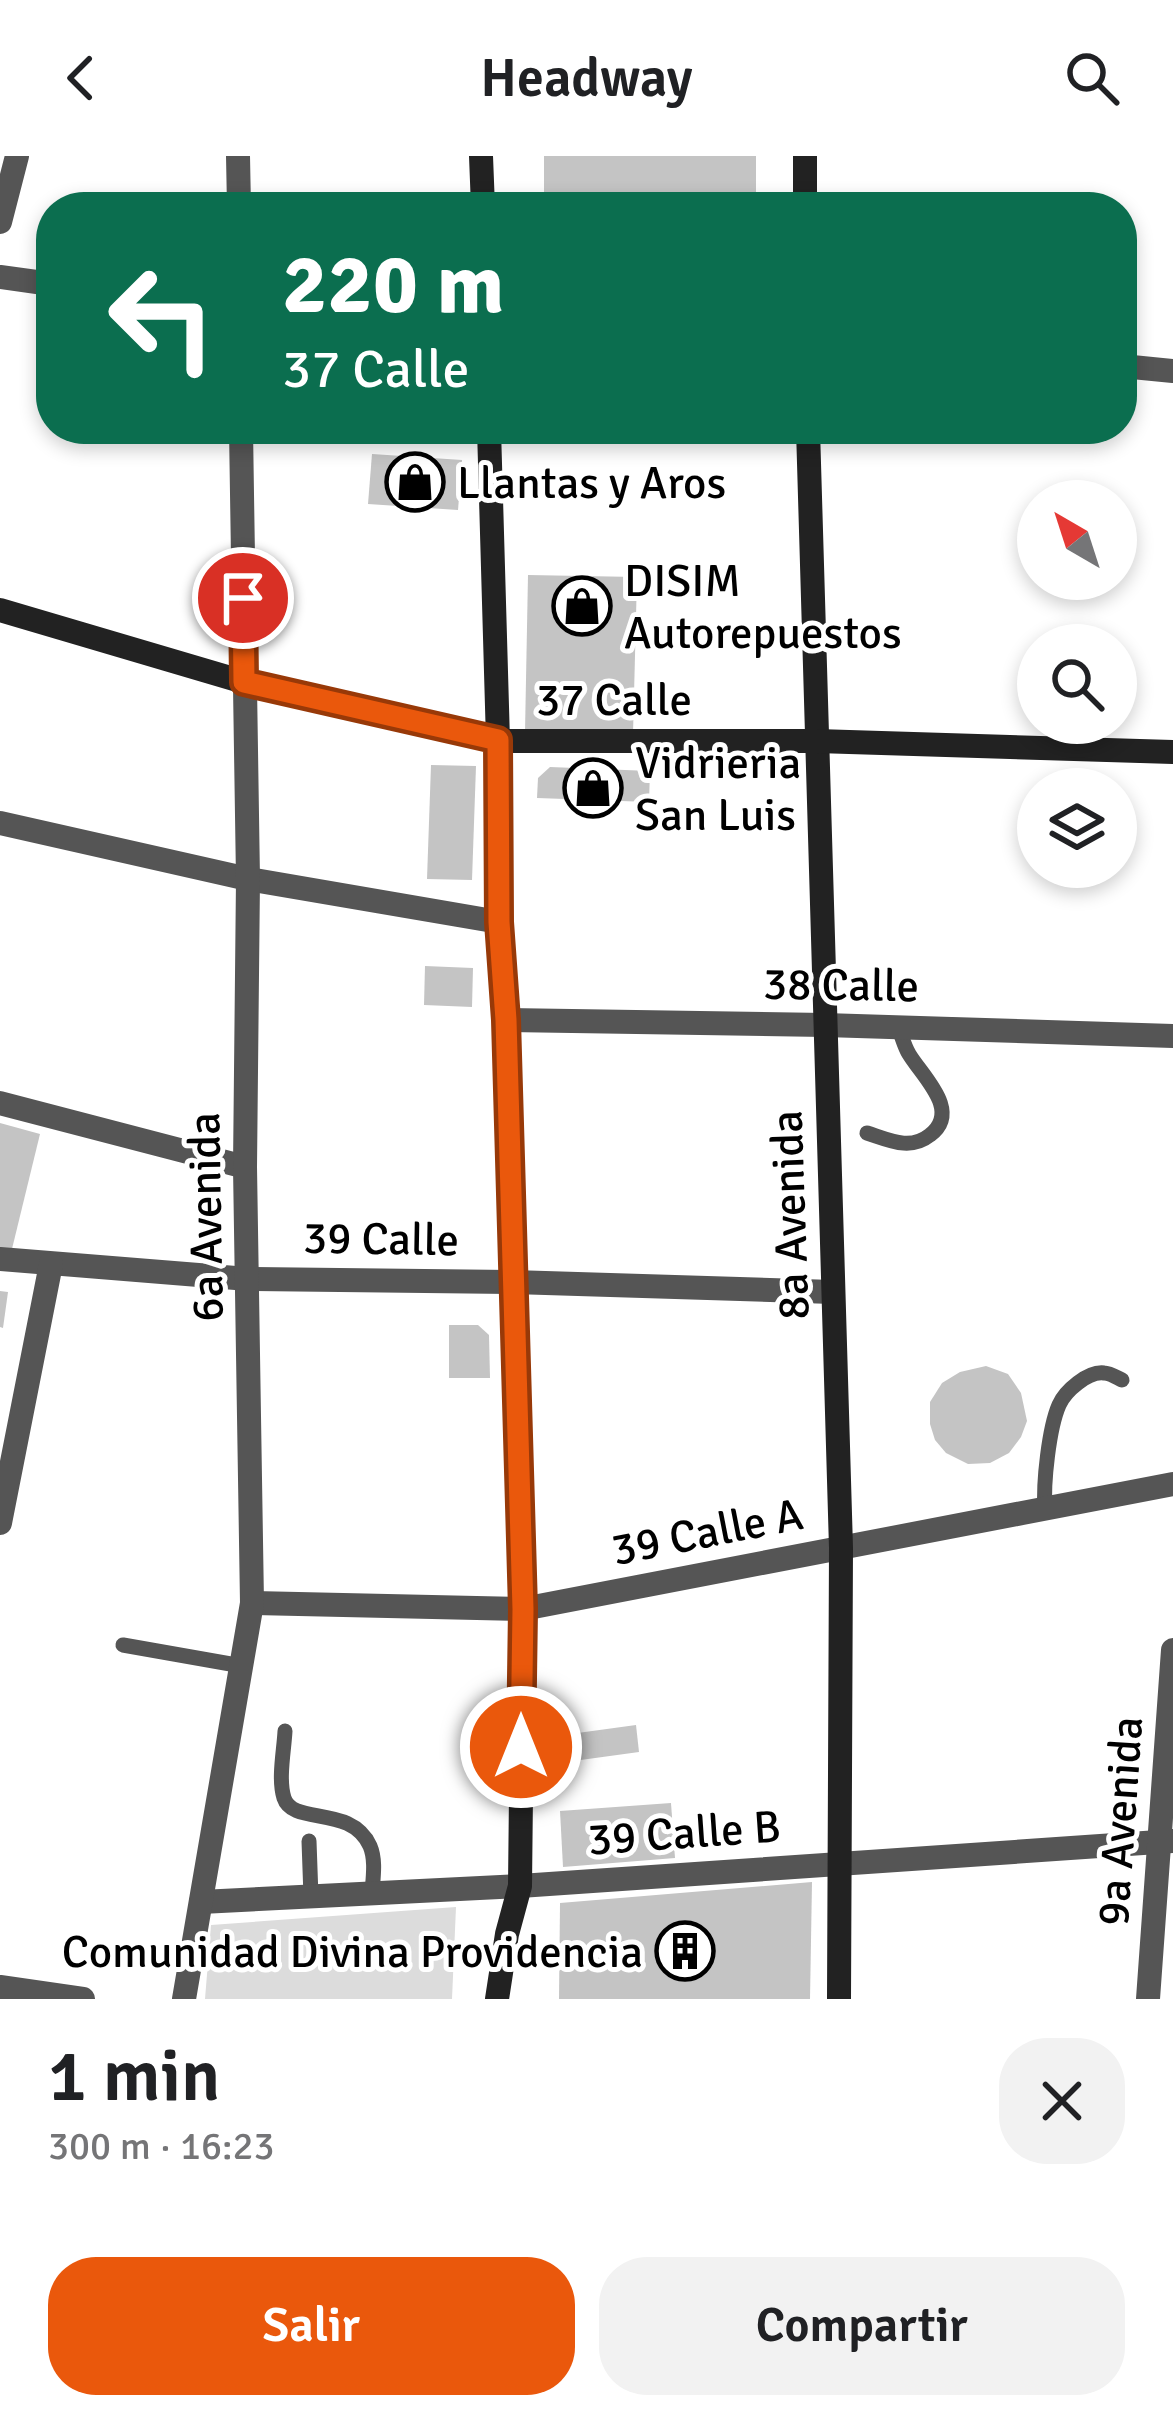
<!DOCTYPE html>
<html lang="es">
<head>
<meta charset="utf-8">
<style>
	:root { --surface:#fff; --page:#f2f2f2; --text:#202124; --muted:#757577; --accent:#ea580c }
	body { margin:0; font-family:Signika,sans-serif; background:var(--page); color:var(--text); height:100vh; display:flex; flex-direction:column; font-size:45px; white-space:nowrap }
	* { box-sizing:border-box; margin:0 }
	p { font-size:39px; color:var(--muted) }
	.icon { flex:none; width:66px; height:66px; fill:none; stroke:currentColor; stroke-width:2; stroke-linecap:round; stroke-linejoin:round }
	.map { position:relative; height:1843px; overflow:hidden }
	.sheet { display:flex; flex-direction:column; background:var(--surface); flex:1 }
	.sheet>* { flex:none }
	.top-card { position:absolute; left:36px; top:36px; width:1101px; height:252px; border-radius:48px; box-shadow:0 6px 18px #0003; background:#0b6e4f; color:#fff; overflow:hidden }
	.needle { width:78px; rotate:321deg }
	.tools { position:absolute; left:1017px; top:324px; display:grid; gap:24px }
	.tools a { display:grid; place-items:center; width:120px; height:120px; border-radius:50%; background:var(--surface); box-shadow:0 6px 18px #0003; font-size:60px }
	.pin { position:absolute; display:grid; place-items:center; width:102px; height:102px; color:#fff; margin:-51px; border:6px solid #fff; border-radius:50%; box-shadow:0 3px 12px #0007 }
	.me { position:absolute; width:132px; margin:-66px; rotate:0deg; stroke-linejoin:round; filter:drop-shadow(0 0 9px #0008) }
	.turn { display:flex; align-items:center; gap:42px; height:252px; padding:0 48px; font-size:54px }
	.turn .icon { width:156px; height:156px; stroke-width:2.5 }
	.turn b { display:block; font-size:84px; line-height:102px }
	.round { display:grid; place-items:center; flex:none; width:126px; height:126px; border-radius:48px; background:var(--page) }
	.headline { display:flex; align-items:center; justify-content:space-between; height:204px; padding:0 48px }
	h1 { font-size:72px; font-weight:600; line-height:90px }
	.cta { display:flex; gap:24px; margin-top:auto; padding:24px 48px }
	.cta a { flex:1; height:138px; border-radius:48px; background:var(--accent); color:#fff; font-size:48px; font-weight:600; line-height:138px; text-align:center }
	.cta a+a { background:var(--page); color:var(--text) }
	header { display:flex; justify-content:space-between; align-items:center; height:156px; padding:0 48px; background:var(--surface); font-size:54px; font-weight:600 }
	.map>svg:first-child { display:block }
</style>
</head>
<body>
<header><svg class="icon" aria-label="back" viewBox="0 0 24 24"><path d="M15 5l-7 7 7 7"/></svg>Headway<svg class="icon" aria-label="search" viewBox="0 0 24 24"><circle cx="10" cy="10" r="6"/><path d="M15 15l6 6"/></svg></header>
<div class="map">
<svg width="1173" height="1843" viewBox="0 0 1173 1843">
	<rect width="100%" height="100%" fill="#fff"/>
	<polygon fill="#dcdcdc" points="456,1751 452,1843 205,1843 211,1769"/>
	<g fill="#c4c4c4">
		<rect x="544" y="0" width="212" height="51"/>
		<polygon points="372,298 462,304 458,354 368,348"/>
		<polygon points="528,419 637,421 633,578 525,576"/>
		<polygon points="431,609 476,610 472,724 427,723"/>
		<polygon points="550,611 650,615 649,646 537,642 538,622"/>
		<polygon points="425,810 473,812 472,851 424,849"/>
		<polygon points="0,967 40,978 11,1097 0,1095"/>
		<polygon points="0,1135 8,1136 3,1172 0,1171"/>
		<polygon points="449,1169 478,1169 489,1179 490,1222 449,1222"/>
		<polygon points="986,1210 1008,1218 1021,1237 1027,1265 1021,1281 1009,1297 990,1307 968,1308 946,1297 935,1284 930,1268 930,1246 942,1227 960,1216"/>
		<polygon points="636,1569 639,1596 566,1606 563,1579"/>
		<polygon points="671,1647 675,1702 563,1711 560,1655"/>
		<polygon points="812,1726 810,1843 559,1843 560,1747"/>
	</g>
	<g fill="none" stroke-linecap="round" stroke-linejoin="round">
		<g stroke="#555" stroke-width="15">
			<path d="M 867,977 C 889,984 910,995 930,979 C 962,955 922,920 909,898 C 904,890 902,880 898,871"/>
			<path d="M 1045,1353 C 1043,1327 1049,1272 1059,1249 C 1065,1235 1088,1215 1104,1217 C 1110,1217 1116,1221 1122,1224"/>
			<polyline points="123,1489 242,1510"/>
			<path d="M 285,1575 C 284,1595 278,1623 284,1642 C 293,1670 351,1648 370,1690 C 376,1704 373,1722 372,1737"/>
			<polyline points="309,1685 311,1741"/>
		</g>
		<g stroke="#555" stroke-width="24">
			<polyline points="238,0 239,51"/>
			<polyline points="0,66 17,0"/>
			<polyline points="0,121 51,128"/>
			<polyline points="1122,210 1173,215"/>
			<polyline points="0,667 248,723 499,766"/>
			<polyline points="506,864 825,869 1173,880"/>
			<polyline points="0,947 245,1011"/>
			<polyline points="0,1103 248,1123 513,1126 833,1136"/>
			<polyline points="0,1367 51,1108"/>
			<polyline points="252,1447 523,1453 1173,1328"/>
			<polyline points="201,1746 520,1730 1173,1685"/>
			<polyline points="0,1831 83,1843"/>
			<polyline points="184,1843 252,1447 245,1011 248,723 241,273"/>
			<polyline points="1148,1843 1173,1494"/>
		</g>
		<g stroke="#222" stroke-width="24">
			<polyline points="481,0 483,51"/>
			<polyline points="805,0 805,51"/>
			<polyline points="489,273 498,585 499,766 506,864 523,1453 520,1730 507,1778 497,1843"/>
			<polyline points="808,273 841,1392 839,1843"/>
			<polyline points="0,454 244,526 498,585 817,585 1173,596"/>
		</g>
	</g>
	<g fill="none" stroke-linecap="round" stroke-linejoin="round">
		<g stroke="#983908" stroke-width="30">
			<polyline id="route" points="243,442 244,526 498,584 499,766 506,864 523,1453 521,1591"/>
		</g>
		<use href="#route" stroke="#ea580c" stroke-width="21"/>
	</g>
	<defs>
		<g id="shop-ring" transform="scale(3)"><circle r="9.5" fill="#fff" stroke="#000" stroke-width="1.5"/><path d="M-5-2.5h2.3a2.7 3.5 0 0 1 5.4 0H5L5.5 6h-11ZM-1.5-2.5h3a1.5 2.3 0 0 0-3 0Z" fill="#000"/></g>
		<g id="building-ring" transform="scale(3)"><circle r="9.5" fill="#fff" stroke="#000" stroke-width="1.5"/><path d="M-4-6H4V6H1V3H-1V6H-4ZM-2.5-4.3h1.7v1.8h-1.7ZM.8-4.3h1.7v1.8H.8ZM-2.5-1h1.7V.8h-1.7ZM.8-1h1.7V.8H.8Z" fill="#000"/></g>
	</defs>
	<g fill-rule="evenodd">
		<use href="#shop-ring" x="415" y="326"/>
		<use href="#shop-ring" x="582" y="450"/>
		<use href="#shop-ring" x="593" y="632"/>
		<use href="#building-ring" x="685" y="1795"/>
	</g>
	<g text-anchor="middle" stroke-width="10" stroke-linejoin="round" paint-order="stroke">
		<g font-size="45" fill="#000" stroke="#fff" text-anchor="start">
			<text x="457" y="342">Llantas y Aros</text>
			<text x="624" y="440">DISIM<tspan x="624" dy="52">Autorepuestos</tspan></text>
			<text x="635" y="622">Vidrieria<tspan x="635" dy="52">San Luis</tspan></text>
			<text x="643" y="1811" text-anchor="end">Comunidad Divina Providencia</text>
		</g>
		<g font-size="45" fill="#000" stroke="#fff">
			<text x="614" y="559">37 Calle</text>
			<text transform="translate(841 828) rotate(1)" y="16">38 Calle</text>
			<text transform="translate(789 1059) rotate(-92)" y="16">8a Avenida</text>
			<text transform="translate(205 1061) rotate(-91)" y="16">6a Avenida</text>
			<text transform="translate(381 1082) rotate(1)" y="16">39 Calle</text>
			<text transform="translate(707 1375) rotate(-11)" y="16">39 Calle A</text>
			<text transform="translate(1119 1665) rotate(-86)" y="16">9a Avenida</text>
			<text transform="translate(684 1676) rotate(-4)" y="16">39 Calle B</text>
		</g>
	</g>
</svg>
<div class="tools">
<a><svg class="needle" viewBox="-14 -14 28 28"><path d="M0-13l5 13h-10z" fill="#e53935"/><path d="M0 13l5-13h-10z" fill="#757577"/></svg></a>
<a><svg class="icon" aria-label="search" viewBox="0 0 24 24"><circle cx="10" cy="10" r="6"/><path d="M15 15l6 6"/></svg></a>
<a><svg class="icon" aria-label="layers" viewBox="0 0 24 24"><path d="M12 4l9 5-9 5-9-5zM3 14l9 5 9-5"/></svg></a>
</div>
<div class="pin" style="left:243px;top:442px;background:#d93025"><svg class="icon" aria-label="arrive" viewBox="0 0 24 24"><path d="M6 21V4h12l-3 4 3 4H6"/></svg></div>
<svg class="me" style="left:521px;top:1591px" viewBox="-20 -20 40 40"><circle r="17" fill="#ea580c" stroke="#fff" stroke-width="3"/><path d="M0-11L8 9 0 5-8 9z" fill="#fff"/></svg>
<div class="top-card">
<div class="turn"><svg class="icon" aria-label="left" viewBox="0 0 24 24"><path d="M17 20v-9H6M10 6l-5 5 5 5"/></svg><div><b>220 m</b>37 Calle</div></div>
</div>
</div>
<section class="sheet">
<div class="headline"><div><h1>1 min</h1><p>300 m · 16:23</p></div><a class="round"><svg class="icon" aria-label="close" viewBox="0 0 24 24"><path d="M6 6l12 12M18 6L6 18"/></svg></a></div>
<div class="cta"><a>Salir</a><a>Compartir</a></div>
</section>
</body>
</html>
